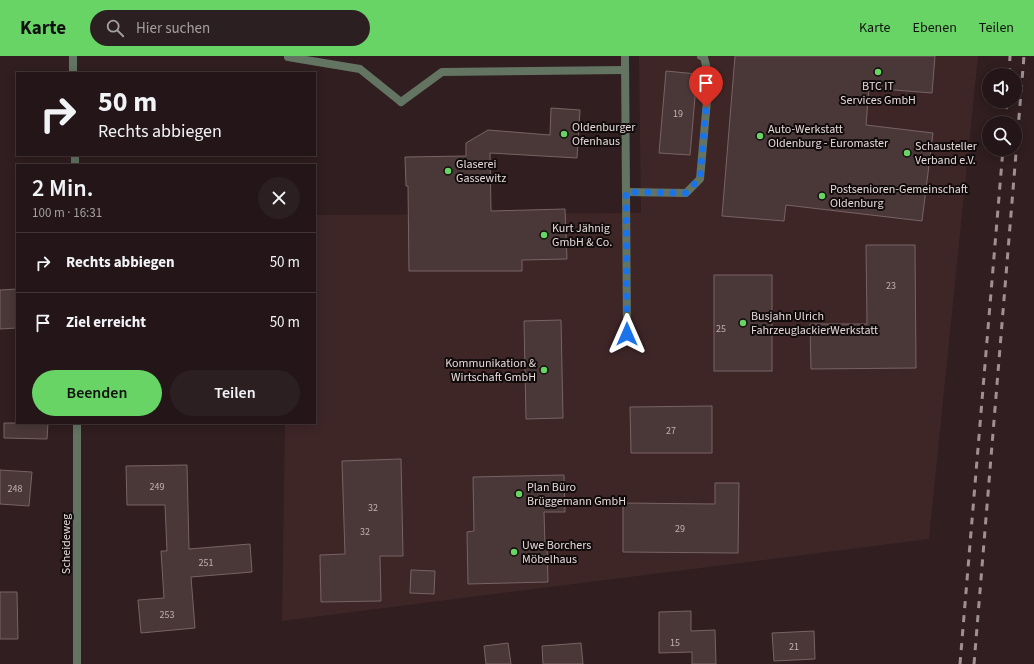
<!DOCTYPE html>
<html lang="de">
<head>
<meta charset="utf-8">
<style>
	:root { --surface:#241618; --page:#2c1f21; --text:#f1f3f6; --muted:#a39fa2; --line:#413537; --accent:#68d465 }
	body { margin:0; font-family:"Source Sans 3",sans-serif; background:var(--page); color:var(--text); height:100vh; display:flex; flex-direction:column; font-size:15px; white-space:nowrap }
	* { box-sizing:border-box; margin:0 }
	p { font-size:13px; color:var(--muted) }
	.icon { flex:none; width:22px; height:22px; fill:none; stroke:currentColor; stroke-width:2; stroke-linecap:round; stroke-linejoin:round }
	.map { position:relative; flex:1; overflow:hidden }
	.side { position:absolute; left:16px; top:108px; width:300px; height:260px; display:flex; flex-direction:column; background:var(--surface); border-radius:0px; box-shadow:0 2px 10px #0003,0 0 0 1px var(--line) }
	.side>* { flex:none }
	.hud { position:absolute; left:16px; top:16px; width:300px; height:84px; border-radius:0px; box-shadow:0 2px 10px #0003,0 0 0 1px var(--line); background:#241618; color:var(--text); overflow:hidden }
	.buttons { position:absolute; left:982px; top:12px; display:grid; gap:8px }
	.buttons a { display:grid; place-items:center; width:40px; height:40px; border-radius:50%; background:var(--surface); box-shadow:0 2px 10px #0003,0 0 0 1px var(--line); font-size:20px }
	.pin { position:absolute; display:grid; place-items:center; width:34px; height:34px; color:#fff; margin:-41px -17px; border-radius:50% 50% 50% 0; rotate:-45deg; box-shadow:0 0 4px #0007 }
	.pin .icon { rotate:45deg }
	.me { position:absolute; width:44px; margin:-22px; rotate:0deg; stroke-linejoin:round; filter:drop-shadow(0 0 3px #0008) }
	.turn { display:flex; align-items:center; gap:14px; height:84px; padding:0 16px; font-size:18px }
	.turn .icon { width:52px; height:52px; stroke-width:2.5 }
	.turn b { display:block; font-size:28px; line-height:34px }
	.round { display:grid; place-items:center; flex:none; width:42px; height:42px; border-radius:21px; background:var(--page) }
	.headline { display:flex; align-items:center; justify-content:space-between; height:68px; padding:0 16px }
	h1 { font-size:24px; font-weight:600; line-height:30px }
	.primary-button { display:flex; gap:8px; margin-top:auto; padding:8px 16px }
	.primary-button a { flex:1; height:46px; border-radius:24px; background:var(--accent); color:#111; font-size:16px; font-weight:600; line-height:46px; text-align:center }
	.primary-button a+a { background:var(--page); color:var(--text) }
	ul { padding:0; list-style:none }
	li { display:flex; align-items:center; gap:12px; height:60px; padding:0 16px; border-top:1px solid var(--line) }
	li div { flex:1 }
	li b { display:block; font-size:15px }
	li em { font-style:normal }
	header { display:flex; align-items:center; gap:24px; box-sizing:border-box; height:56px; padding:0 20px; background:var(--accent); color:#111 }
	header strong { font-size:19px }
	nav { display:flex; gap:22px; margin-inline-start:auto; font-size:14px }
	.search { width:280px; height:36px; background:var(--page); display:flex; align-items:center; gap:10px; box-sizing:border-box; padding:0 14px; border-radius:22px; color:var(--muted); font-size:15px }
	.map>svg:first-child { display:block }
</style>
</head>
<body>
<header>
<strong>Karte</strong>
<div class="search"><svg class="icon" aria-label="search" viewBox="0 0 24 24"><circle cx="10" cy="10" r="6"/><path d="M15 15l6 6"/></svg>Hier suchen</div>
<nav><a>Karte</a><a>Ebenen</a><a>Teilen</a></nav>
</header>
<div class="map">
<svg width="1034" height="608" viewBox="0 0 1034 608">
	<rect width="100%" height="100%" fill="#301e20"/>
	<polygon fill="#3e2627" points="639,0 978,0 929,483 282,565 285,367 315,367 315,159 641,157"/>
	<g fill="#4a3839" stroke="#786364">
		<polygon points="735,0 935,0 932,37 869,32 866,69 933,77 922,165 786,149 784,165 722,160"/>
		<polygon points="666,15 697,18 690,99 659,97"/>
		<polygon points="551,52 580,54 577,102 490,97 491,155 565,153 567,203 522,204 522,215 409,215 408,130 406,130 405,101 466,100 466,87 488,74 550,79"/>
		<polygon points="866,189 915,189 916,312 811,313 810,268 867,268"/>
		<rect x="714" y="219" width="58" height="96"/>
		<polygon points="17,233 17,272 0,273 0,234"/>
		<polygon points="561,264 563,362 526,363 524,265"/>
		<polygon points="712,350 712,397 631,397 630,351"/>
		<polygon points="4,367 48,367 47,383 4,382"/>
		<polygon points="401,403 403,500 380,500 381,545 321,546 320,499 345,498 342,405"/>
		<polygon points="187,409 189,493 250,488 252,516 191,521 195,572 141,577 138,544 164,542 161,495 167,495 165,449 127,449 126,410"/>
		<polygon points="0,414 32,416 29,450 0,448"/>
		<polygon points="564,419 565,456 544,456 545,490 547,490 548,526 468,528 467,476 474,475 473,421"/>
		<polygon points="715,427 739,427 738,497 623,496 623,447 715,448"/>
		<polygon points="411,514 435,515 434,538 410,537"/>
		<polygon points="0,536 17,536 18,583 0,583"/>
		<polygon points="691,555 691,575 715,574 716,608 692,608 692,596 659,597 659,556"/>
		<polygon points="814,575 815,603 774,605 772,577"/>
		<polygon points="508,587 511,608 486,608 484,590"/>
		<polygon points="581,587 583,608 543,608 542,590"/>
	</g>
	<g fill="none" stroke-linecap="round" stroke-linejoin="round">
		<g stroke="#637462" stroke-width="8">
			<polyline points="288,1 360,13 401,46"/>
			<polyline points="626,136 686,137 700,123 709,22 704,1 701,0"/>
		</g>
		<g stroke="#637462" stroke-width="8">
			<polyline points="73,0 73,17"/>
			<polyline points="625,0 627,278"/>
			<polyline points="401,46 442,16 625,14"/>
			<polyline points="75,99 75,109"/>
			<polyline points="77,367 77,608"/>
		</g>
		<g stroke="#9f9092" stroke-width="3" stroke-dasharray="7 7" stroke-linecap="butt">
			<polyline points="1009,19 1010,0"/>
			<polyline points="1005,67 1007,45"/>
			<polyline points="960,608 1003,93"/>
			<polyline points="974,608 1024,0"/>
		</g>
	</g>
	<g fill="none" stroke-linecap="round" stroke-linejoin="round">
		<polyline stroke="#1a73e8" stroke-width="7" stroke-dasharray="0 12.6" points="627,278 626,136 686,137 700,122 706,51"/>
	</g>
	<g fill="#68d465" stroke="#120b0b" stroke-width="1.5">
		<circle cx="878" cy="16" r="4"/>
		<circle cx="564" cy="78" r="4"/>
		<circle cx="760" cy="80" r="4"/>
		<circle cx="907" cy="97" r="4"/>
		<circle cx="448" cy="115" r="4"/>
		<circle cx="822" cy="140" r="4"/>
		<circle cx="544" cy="179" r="4"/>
		<circle cx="743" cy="267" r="4"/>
		<circle cx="544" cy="314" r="4"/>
		<circle cx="519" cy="438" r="4"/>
		<circle cx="514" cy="496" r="4"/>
	</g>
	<g text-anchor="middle" stroke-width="4" stroke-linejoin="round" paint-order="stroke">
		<g font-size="10" fill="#beb1b2">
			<text x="678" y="61">19</text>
			<text x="891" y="233">23</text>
			<text x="721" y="276">25</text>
			<text x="671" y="378">27</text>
			<text x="157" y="434">249</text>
			<text x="15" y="436">248</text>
			<text x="373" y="455">32</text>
			<text x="680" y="476">29</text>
			<text x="365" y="479">32</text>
			<text x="206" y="510">251</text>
			<text x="167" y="562">253</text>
			<text x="675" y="590">15</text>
			<text x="794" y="594">21</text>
		</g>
		<g font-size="12" fill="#e5d9da" stroke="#120b0b" text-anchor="start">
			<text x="878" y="34" text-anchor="middle">BTC IT<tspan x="878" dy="14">Services GmbH</tspan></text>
			<text x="572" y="75">Oldenburger<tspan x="572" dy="14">Ofenhaus</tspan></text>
			<text x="768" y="77">Auto-Werkstatt<tspan x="768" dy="14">Oldenburg - Euromaster</tspan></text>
			<text x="915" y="94">Schausteller<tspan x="915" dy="14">Verband e.V.</tspan></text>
			<text x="456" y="112">Glaserei<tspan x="456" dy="14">Gassewitz</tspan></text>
			<text x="830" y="137">Postsenioren-Gemeinschaft<tspan x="830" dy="14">Oldenburg</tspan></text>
			<text x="552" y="176">Kurt Jähnig<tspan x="552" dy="14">GmbH &amp; Co.</tspan></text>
			<text x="751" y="264">Busjahn Ulrich<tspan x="751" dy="14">FahrzeuglackierWerkstatt</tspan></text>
			<text x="536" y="311" text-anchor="end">Kommunikation &amp;<tspan x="536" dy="14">Wirtschaft GmbH</tspan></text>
			<text x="527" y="435">Plan Büro<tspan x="527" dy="14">Brüggemann GmbH</tspan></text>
			<text x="522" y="493">Uwe Borchers<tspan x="522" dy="14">Möbelhaus</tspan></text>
		</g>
		<g font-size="12" fill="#e5d9da" stroke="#120b0b">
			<text transform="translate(66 488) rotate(-90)" y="4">Scheideweg</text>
		</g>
	</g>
</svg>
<div class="buttons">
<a><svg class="icon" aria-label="sound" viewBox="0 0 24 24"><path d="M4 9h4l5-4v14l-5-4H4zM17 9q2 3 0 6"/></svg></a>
<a><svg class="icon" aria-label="search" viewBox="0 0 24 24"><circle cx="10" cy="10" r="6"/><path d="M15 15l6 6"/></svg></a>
</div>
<div class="pin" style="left:706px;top:51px;background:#d93025"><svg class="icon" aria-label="arrive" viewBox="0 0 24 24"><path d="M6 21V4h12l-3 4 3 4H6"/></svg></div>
<svg class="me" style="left:627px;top:278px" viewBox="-20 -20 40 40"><path d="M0-17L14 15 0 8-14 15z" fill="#1a73e8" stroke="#fff" stroke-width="4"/></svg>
<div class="hud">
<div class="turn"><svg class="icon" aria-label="right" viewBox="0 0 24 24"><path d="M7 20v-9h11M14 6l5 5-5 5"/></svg><div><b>50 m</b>Rechts abbiegen</div></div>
</div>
<section class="side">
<div class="headline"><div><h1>2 Min.</h1><p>100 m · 16:31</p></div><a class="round"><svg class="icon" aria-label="close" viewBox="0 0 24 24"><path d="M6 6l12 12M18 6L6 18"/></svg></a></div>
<ul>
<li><svg class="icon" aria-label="right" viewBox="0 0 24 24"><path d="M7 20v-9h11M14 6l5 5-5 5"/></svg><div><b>Rechts abbiegen</b></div><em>50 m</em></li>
<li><svg class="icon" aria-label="arrive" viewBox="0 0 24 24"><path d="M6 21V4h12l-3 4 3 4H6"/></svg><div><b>Ziel erreicht</b></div><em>50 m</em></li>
</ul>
<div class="primary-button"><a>Beenden</a><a>Teilen</a></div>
</section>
</div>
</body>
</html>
